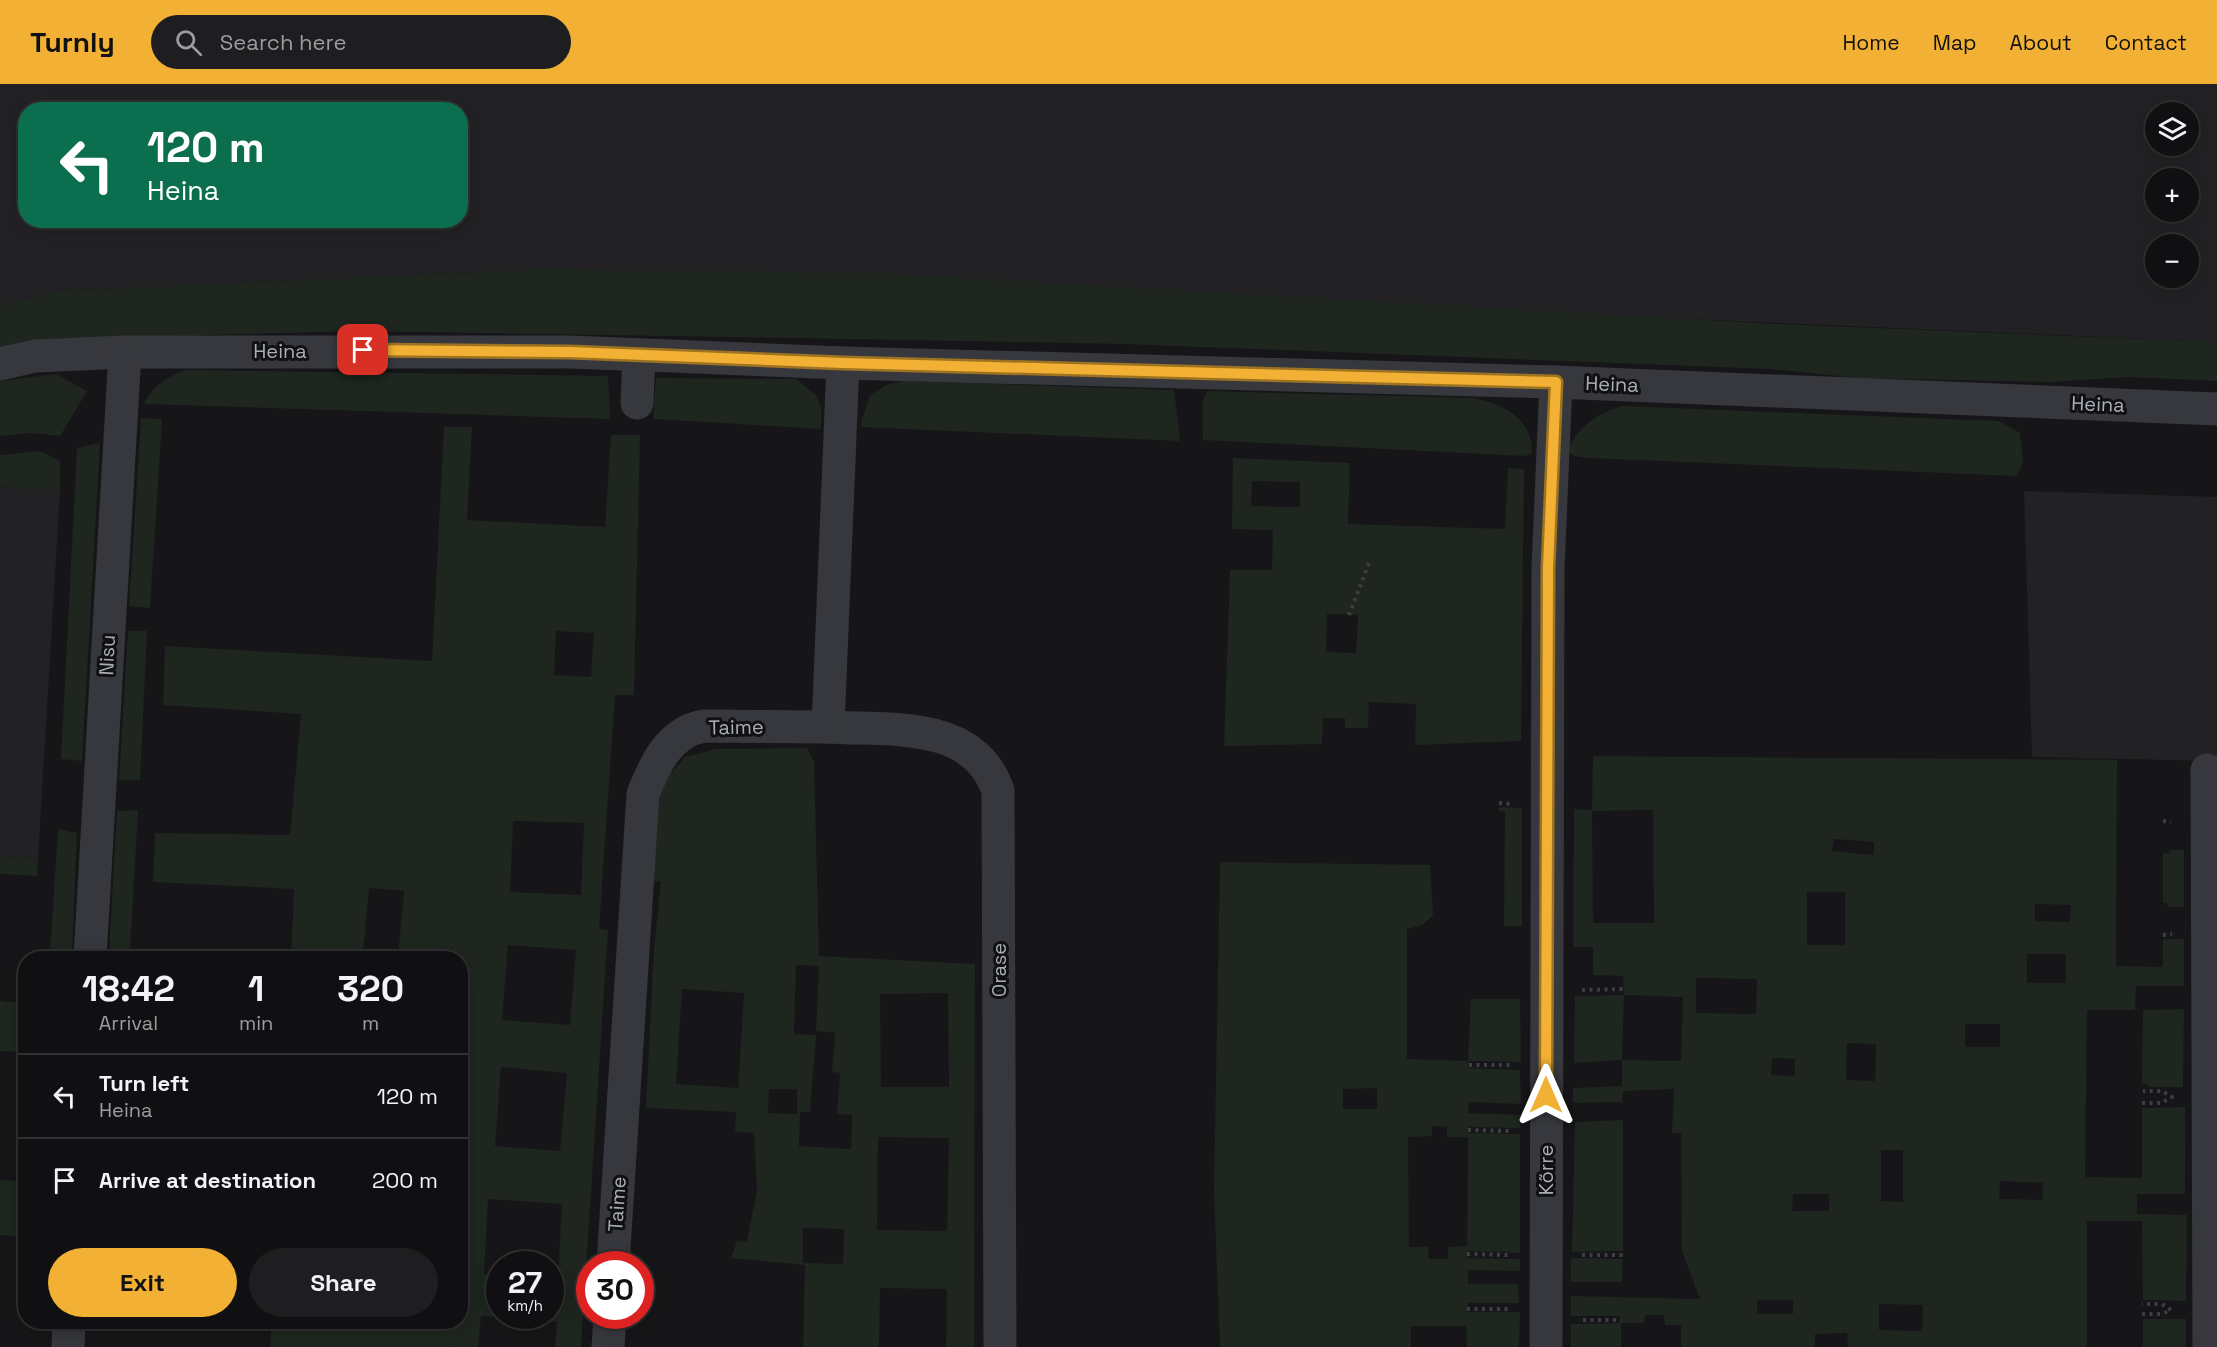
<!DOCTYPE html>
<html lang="en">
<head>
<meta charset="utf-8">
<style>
	:root { --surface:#101012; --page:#1e1e20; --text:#f1f3f6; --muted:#9c9d9f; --line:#303032; --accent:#f2b134 }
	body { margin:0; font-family:"Space Grotesk",sans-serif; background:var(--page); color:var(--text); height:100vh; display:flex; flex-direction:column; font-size:22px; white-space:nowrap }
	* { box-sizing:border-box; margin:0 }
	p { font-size:20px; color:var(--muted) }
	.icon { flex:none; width:33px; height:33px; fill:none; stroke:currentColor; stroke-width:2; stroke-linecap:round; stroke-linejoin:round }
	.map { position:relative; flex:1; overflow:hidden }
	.details { position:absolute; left:18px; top:867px; width:450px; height:378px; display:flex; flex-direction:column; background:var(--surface); border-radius:24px; box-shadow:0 3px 15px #0003,0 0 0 2px var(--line) }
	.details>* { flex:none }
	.hud { position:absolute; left:18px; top:18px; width:450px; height:126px; border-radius:24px; box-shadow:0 3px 15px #0003,0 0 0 2px var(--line); background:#0b6e4f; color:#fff; overflow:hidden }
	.fabs { position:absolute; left:2145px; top:18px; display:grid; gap:12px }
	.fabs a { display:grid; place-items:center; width:54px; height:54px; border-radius:50%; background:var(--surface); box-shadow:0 3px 15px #0003,0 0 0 2px var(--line); font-size:30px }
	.speed { position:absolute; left:486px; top:1167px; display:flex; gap:12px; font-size:30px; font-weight:700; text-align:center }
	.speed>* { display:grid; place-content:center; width:78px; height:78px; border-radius:50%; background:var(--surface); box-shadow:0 3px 15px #0003,0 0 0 2px var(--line); line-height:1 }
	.speed small { font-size:15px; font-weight:400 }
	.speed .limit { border:9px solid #d22; background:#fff; color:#111 }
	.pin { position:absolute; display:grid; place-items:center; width:51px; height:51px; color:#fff; margin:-26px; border-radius:12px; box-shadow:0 3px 9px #0006 }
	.me { position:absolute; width:66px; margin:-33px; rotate:0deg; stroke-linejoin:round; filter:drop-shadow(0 0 4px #0008) }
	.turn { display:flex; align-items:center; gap:21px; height:126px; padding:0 30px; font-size:27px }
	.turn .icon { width:78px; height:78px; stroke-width:2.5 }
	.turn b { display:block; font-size:42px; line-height:51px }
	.eta { display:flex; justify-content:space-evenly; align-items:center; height:102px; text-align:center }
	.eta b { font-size:36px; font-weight:700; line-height:42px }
	.cta { display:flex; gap:12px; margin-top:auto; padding:12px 30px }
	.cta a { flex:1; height:69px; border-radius:36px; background:var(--accent); color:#111; font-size:24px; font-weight:700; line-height:69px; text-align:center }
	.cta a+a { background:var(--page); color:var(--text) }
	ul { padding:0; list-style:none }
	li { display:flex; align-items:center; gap:18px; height:84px; padding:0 30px; border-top:2px solid var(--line) }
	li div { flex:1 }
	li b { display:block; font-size:22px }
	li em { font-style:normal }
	header { display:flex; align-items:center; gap:36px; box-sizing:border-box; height:84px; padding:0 30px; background:var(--accent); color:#111 }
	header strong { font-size:28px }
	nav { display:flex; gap:33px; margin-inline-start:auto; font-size:21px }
	.search { width:420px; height:54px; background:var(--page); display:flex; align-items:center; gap:15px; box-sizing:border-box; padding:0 21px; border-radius:33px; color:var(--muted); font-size:22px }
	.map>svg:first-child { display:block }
</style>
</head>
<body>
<header>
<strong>Turnly</strong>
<div class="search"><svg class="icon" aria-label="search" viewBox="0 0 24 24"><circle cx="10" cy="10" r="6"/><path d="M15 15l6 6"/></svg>Search here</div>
<nav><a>Home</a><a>Map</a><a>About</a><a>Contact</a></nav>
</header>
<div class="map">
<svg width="2217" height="1263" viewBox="0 0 2217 1263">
	<rect width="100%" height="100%" fill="#161618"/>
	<g fill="#222225" fill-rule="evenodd">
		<path d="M 0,0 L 2217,0 L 2217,258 L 541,185 L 55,207 L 0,221 ZM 26,26 L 460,26 L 460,136 L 26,136 ZM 2156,28 L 2188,28 L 2188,62 L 2156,62 ZM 2156,94 L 2188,94 L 2188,128 L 2156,128 ZM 2156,160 L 2188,160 L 2188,194 L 2156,194 Z"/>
		<polygon points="0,403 60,407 38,775 0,773"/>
		<polygon points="2024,407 2217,413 2217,677 2032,673"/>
	</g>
	<g fill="#1e261f" fill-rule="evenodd">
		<polygon points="541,185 874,189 1778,240 2217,258 2217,297 2129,293 2051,298 1859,294 1771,285 1125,260 732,253 361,247 45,255 0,265 0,221 55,207"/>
		<path d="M 186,286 L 608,292 L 610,335 L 144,320 C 153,301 167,293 186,286 Z"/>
		<polygon points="56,290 87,307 60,352 31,349 0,352 0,297"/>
		<polygon points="656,294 796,295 816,311 821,323 821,345 653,335"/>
		<polygon points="906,297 1174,306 1180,357 860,343 870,311 888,300"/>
		<path d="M 1207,307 L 1473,314 C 1503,320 1532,333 1532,369 L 1525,372 L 1203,356 L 1202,318 Z"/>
		<path d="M 1622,322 L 1999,337 L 2020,349 L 2023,379 L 2017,392 L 1587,374 L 1574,372 L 1567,367 C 1579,342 1596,330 1622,322 Z"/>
		<polygon points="141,334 162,335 150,524 129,522"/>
		<path d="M 444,343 L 472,343 L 467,436 L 605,443 L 611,351 L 640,351 L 634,611 L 615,611 L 599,845 L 608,846 L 581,1263 L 555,1263 L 557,1238 L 481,1232 L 478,1263 L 270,1263 L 272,1238 L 460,1238 L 460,874 L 291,874 L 294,805 L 153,798 L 155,749 L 290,751 L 301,630 L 163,621 L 165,562 L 432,577 ZM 556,547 L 594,549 L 591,593 L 554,591 ZM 513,737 L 584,739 L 581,811 L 510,808 ZM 369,804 L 404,807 L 398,872 L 363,869 ZM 508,861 L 576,866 L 570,941 L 502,936 ZM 501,983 L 567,989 L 560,1067 L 495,1062 ZM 488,1115 L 562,1120 L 558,1195 L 551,1195 L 550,1232 L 500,1232 L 499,1192 L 484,1190 Z"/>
		<polygon points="100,359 82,677 61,675 77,364"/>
		<polygon points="40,367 60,377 60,407 0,403 0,371"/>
		<path d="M 1233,374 L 1350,379 L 1348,440 L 1505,445 L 1508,384 L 1524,385 L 1521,657 L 1415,661 L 1416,620 L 1369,618 L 1368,644 L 1345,644 L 1345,634 L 1323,634 L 1322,660 L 1224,662 L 1230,486 L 1272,486 L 1273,446 L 1232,445 ZM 1252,397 L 1300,398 L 1300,423 L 1251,422 ZM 1327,530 L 1358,531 L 1356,569 L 1326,568 Z"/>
		<polygon points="128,547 147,547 140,696 119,696"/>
		<path d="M 807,664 L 814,678 L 819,872 L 975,880 L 974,1263 L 946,1263 L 947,1205 L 880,1204 L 879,1263 L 803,1263 L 805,1181 L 731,1174 L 737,1157 L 747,1158 L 757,1105 L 754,1049 L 735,1048 L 736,1028 L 646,1024 L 654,865 L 661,797 L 653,797 L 655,723 L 666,695 L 685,673 L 716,665 ZM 796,881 L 819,882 L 816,947 L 835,949 L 832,988 L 840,989 L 837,1030 L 852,1031 L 851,1065 L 799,1062 L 800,1028 L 810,1028 L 816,951 L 794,950 ZM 682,905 L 744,909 L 738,1004 L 676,1000 ZM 948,909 L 949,1003 L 881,1003 L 880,910 ZM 769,1005 L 797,1005 L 797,1030 L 768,1029 ZM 878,1053 L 949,1054 L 947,1147 L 877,1146 ZM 803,1144 L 844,1145 L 843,1180 L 803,1179 Z"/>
		<path d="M 1593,672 L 2117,676 L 2116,882 L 2163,883 L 2163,855 L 2184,855 L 2184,902 L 2136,902 L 2135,926 L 2087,926 L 2085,1093 L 2142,1094 L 2142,1024 L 2185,1023 L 2185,1110 L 2137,1110 L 2137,1130 L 2187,1131 L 2186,1217 L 2143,1216 L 2142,1137 L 2087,1137 L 2087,1263 L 1848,1263 L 1847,1249 L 1815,1250 L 1815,1263 L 1681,1263 L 1681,1241 L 1665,1241 L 1664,1231 L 1645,1231 L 1644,1239 L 1621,1239 L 1621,1263 L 1571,1263 L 1571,1240 L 1620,1239 L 1620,1232 L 1571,1232 L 1571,1212 L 1700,1215 L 1682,1167 L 1681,1049 L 1672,1049 L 1674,1005 L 1623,1007 L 1622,1018 L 1573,1019 L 1573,1004 L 1622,1002 L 1622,976 L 1574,979 L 1575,912 L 1624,911 L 1623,892 L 1593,891 L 1593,863 L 1573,863 L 1574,725 L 1592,726 ZM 1653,726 L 1654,839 L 1593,839 L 1592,727 ZM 1834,755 L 1874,758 L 1874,771 L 1832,767 ZM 1807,808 L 1845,808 L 1845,861 L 1807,861 ZM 2035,820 L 2071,821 L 2070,838 L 2035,837 ZM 2066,870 L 2066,899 L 2027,899 L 2027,870 ZM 1696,894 L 1757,895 L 1756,930 L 1696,929 ZM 1624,911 L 1683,913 L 1681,977 L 1622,976 ZM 1965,940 L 2000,940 L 2000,963 L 1965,963 ZM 1847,959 L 1876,960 L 1875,997 L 1846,996 ZM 1772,974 L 1795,975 L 1795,992 L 1771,991 ZM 1881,1066 L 1903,1066 L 1903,1118 L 1881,1117 ZM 2000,1097 L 2043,1099 L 2042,1116 L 1999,1115 ZM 1829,1110 L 1829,1127 L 1792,1127 L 1793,1110 ZM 1757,1216 L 1793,1216 L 1793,1230 L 1757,1230 ZM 1879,1220 L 1923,1221 L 1922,1247 L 1879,1246 Z"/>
		<polygon points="1499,723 1522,724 1522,842 1504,842 1505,728 1499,727"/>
		<polygon points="138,726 130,868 109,868 117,727"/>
		<polygon points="58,745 77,749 72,868 50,869"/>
		<polygon points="2169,766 2184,766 2184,823 2168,823 2167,819 2163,819 2163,769 2169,769"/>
		<polygon points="0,773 38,775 37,792 0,790"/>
		<path d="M 1220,778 L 1430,781 L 1433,831 L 1423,841 L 1407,845 L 1407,975 L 1468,977 L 1471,915 L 1520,915 L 1521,978 L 1469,977 L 1468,984 L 1520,986 L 1521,1020 L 1469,1018 L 1468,1029 L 1520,1031 L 1520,1044 L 1469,1043 L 1468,1049 L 1520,1050 L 1520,1169 L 1468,1167 L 1468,1174 L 1520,1175 L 1520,1187 L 1468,1186 L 1468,1200 L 1518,1200 L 1519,1219 L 1468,1219 L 1467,1228 L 1520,1228 L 1519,1263 L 1467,1263 L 1466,1242 L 1411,1242 L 1411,1263 L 1220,1263 L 1214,1107 ZM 1377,1004 L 1377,1025 L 1343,1025 L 1343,1005 ZM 1432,1042 L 1447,1043 L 1447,1053 L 1468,1053 L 1467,1162 L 1448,1163 L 1448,1175 L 1429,1175 L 1428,1163 L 1409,1163 L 1408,1053 L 1432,1052 Z"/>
		<polygon points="0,917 25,919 25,968 0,967"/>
		<polygon points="2184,925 2183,1003 2149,1003 2148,1000 2142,1000 2143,926"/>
		<polygon points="1623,1036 1623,1167 1572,1168 1575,1038"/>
		<polygon points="0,1096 20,1097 17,1152 0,1151"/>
		<polygon points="1571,1174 1623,1175 1622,1198 1571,1198"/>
		<rect x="2143" y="1235" width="43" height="28"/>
	</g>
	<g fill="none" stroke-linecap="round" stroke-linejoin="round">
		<g stroke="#3d3f44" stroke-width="4" stroke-dasharray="3 4.5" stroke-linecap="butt">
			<polyline points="1349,531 1370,476"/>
			<polyline points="1499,719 1511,720"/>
			<polyline points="2163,737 2171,738"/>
			<polyline points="2163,851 2172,850"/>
			<polyline points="1582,906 1624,905"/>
			<polyline points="1469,981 1510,981"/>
			<polyline points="2142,1019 2161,1019 2172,1013 2162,1007 2143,1007"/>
			<polyline points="1468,1046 1510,1047"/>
			<polyline points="1467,1170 1509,1171"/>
			<polyline points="1582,1171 1623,1171"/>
			<polyline points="1467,1225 1509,1225"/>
			<polyline points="2142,1230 2162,1230 2171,1226 2162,1220 2142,1220"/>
			<polyline points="1583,1236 1621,1236"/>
		</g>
		<g stroke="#37383d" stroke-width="33">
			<polyline points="0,280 35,272 125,268 570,268 843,279 1556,298 2217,325"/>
			<polyline points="637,319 639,271"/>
			<path d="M 828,643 C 889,647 974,635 998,707 L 1000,1263"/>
			<polyline points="2207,686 2209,1263"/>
			<polyline points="90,874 125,268"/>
			<path d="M 613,1180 L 643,710 C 655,680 669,648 704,642 L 828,643 L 843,279"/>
			<polyline points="68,1263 69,1238"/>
			<polyline points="608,1263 610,1232"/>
			<polyline points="1546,1263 1548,484 1556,298"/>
		</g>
	</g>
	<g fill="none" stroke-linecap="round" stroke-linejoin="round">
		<g stroke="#9d7322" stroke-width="15">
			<polyline id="route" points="363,266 570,268 843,279 1556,298 1548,484 1546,1011"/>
		</g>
		<use href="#route" stroke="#f2b134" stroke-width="10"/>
	</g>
	<g text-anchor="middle" stroke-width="6" stroke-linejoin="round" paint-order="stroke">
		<g font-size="20" fill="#a8adb8" stroke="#111113">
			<text x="280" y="274">Heina</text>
			<text transform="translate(1612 300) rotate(2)" y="7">Heina</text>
			<text transform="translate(2098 320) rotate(2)" y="7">Heina</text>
			<text transform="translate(107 571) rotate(-87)" y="7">Nisu</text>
			<text transform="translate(736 643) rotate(-1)" y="7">Taime</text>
			<text transform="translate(999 886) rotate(-90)" y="7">Orase</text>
			<text transform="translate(1546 1086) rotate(-90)" y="7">Kõrre</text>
			<text transform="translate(617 1120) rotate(-86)" y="7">Taime</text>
		</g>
	</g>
</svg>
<div class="fabs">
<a><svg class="icon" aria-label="layers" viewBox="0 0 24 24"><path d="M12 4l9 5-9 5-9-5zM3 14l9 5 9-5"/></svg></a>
<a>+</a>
<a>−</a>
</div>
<div class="speed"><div>27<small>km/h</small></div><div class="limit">30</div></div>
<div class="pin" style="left:363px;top:266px;background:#d93025"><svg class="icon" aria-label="arrive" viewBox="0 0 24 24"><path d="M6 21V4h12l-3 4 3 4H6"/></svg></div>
<svg class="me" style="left:1546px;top:1011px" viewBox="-20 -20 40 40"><path d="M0-17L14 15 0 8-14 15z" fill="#f2b134" stroke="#fff" stroke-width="4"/></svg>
<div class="hud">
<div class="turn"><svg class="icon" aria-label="left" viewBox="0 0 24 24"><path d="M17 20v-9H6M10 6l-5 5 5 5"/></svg><div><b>120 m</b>Heina</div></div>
</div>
<section class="details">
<div class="eta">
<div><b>18:42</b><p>Arrival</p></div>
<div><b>1</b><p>min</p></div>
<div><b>320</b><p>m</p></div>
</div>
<ul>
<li><svg class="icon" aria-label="left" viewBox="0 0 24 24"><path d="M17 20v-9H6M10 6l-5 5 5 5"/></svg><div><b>Turn left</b><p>Heina</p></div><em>120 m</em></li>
<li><svg class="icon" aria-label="arrive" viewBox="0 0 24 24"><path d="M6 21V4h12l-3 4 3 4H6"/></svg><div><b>Arrive at destination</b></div><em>200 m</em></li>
</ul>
<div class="cta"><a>Exit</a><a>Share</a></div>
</section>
</div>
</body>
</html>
